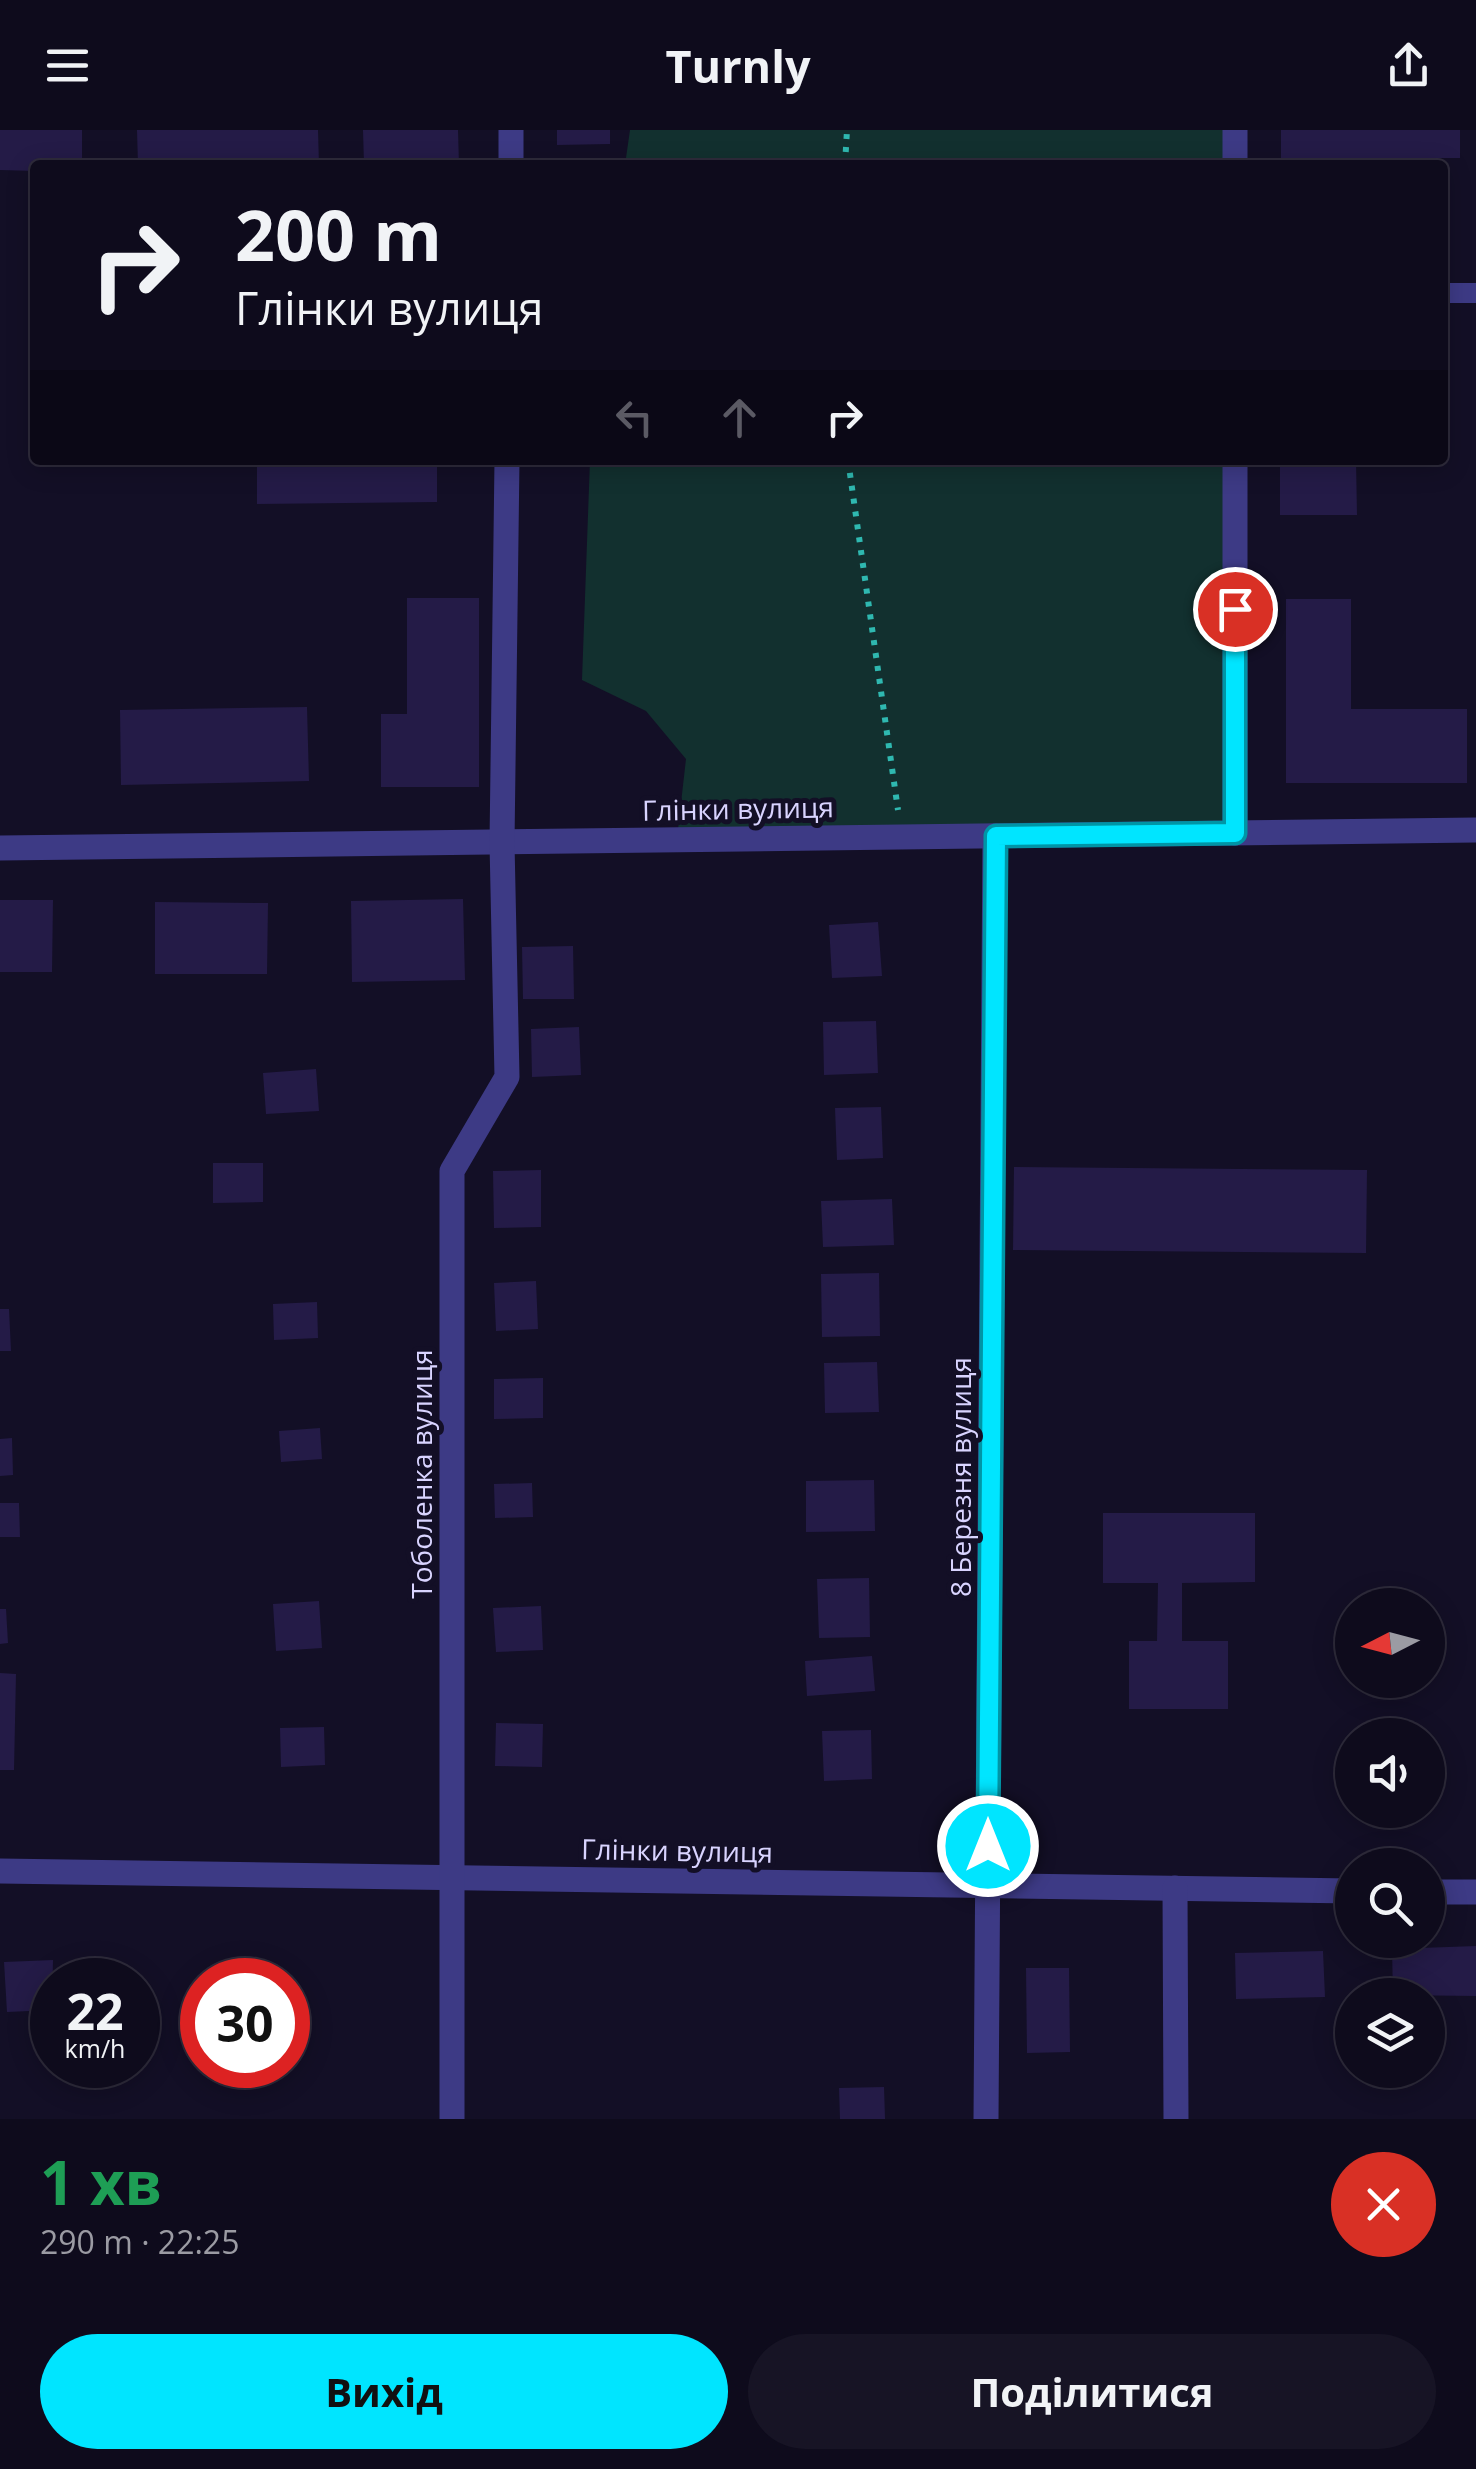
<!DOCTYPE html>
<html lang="uk">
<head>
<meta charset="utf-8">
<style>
	:root { --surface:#0e0b1c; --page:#171425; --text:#f1f3f6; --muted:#9b9ba3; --line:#2e2b3b; --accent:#00e5ff }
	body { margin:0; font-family:"Open Sans",sans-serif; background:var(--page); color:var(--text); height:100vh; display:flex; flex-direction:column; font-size:38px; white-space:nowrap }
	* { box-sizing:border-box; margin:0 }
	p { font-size:32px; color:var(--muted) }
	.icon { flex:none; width:55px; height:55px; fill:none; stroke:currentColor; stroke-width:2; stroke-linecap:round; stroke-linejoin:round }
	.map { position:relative; height:1989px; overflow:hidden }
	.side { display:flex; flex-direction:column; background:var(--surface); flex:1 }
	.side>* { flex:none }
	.hud { position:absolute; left:30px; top:30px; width:1418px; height:305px; border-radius:10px; box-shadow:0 5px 25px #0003,0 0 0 2px var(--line); background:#0e0b1c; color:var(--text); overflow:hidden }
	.needle { width:65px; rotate:264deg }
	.fabs { position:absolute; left:1335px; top:1458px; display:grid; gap:20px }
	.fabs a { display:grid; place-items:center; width:110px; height:110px; border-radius:50%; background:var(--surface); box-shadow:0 5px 25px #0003,0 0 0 2px var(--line); font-size:50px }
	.speed { position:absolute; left:30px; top:1828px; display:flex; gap:20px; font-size:50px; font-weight:700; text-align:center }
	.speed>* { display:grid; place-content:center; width:130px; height:130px; border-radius:50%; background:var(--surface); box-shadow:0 5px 25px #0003,0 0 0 2px var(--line); line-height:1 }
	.speed small { font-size:25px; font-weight:400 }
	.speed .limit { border:15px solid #d22; background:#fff; color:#111 }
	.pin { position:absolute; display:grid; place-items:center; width:85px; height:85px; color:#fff; margin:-42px; border:5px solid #fff; border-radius:50%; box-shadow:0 2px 10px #0007 }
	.me { position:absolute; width:110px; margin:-55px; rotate:0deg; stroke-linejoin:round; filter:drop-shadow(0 0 8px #0008) }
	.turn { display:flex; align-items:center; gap:35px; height:210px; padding:0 40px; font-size:45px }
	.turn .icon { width:130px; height:130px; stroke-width:2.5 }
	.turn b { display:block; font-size:70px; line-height:85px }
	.lanes { display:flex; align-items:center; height:95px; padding:0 40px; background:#0003; justify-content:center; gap:50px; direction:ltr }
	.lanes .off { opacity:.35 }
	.round { display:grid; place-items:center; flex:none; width:105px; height:105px; border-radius:52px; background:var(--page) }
	.summary { display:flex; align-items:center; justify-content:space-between; height:170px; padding:0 40px }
	h1 { font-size:60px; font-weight:700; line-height:75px; color:#1e9e55 }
	.button { display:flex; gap:20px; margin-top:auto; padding:20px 40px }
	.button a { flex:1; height:115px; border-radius:60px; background:var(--accent); color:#111; font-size:40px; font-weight:700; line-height:115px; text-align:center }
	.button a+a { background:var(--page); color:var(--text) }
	header { display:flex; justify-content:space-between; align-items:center; height:130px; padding:0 40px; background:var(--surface); font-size:45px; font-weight:700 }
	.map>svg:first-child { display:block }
</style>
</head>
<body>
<header><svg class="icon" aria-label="menu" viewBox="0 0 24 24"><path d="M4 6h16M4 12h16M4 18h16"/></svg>Turnly<svg class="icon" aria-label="share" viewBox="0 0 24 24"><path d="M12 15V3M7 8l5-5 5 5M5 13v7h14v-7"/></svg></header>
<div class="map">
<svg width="1476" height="1989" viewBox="0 0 1476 1989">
	<rect width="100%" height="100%" fill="#130f26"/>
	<g fill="#12302f">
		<polygon points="630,0 1235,0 1235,35 625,35"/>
		<polygon points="590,330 1235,330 1234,699 677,708 686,629 646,581 582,550"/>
	</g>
	<g fill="#241b47">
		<polygon points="0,0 82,0 82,35 35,35 35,41 0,40"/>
		<polygon points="137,0 318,0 319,35 138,35"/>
		<polygon points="363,0 458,0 459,35 364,34"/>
		<polygon points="557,0 610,0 610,14 557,15"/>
		<polygon points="1281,0 1460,0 1460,28 1355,28 1355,35 1281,35"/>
		<polygon points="257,330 437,330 437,372 257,374"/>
		<polygon points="1280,330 1356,330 1357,385 1280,385"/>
		<polygon points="407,468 479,468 479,657 381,657 381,584 407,584"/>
		<polygon points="1286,469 1351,469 1351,579 1467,579 1467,653 1286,653"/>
		<polygon points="307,577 309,651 121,655 120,580"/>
		<polygon points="463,769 465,850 352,852 351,771"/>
		<polygon points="0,770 53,770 52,842 0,842"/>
		<polygon points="155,772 268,773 267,844 155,844"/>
		<polygon points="878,792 882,846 832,848 829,795"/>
		<polygon points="573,816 574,869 523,869 522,817"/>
		<polygon points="876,891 878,943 824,945 823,892"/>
		<polygon points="579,897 581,945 532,947 531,899"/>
		<polygon points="316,939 319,981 266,984 263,943"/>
		<polygon points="881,977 883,1028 837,1030 835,978"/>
		<polygon points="213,1033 263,1033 263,1072 213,1073"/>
		<polygon points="1014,1037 1367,1040 1366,1123 1013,1120"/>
		<polygon points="541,1040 541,1097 494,1098 493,1041"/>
		<polygon points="892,1069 894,1115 823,1117 821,1071"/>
		<polygon points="879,1143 880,1206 822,1207 821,1144"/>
		<polygon points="536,1151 538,1199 496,1201 494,1153"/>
		<polygon points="317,1172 318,1208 274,1210 273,1174"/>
		<polygon points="0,1179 9,1179 11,1221 0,1221"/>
		<polygon points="877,1232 879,1282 825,1283 824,1233"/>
		<polygon points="543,1248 543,1288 494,1289 494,1249"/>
		<polygon points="320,1298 322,1329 281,1332 279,1301"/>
		<polygon points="12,1308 13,1345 0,1346 0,1309"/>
		<polygon points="874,1350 875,1401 806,1402 806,1351"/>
		<polygon points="532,1353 533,1387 495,1388 494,1354"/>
		<polygon points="0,1373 19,1373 20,1407 0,1407"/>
		<polygon points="1103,1383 1255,1383 1255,1452 1182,1453 1182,1511 1228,1511 1228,1579 1129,1579 1129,1511 1157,1511 1158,1453 1103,1453"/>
		<polygon points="869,1448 870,1507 819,1508 817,1449"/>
		<polygon points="319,1471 322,1518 276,1521 273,1474"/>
		<polygon points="541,1476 543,1520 496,1522 493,1478"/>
		<polygon points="0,1479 6,1479 8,1513 0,1514"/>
		<polygon points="872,1526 875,1561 807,1566 805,1531"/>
		<polygon points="0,1543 16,1544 14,1640 0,1640"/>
		<polygon points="496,1593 543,1594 542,1637 495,1636"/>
		<polygon points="324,1597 325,1635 281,1637 280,1598"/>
		<polygon points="871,1600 872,1649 824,1651 822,1601"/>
		<polygon points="1476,1816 1476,1866 1393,1865 1392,1819"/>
		<polygon points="1323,1821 1325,1867 1236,1869 1235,1823"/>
		<polygon points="53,1830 52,1880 7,1882 4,1832"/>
		<polygon points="1026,1838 1069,1838 1070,1922 1027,1923"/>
		<polygon points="884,1957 885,1989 840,1989 839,1958"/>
	</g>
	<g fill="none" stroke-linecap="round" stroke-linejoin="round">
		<g stroke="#2fb8b0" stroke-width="6" stroke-dasharray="5 8" stroke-linecap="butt">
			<polyline points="845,35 847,0"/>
			<polyline points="848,330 898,680"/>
		</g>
		<polyline stroke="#3d3a85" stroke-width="20" points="1442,163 1476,163"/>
		<g stroke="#3d3a85" stroke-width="25">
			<polyline points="511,35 511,0"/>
			<polyline points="1235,35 1235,0"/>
			<polyline points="1235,703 1235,330"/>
			<polyline points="0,718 1476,700"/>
			<polyline points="0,1741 1352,1761"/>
			<polyline points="1175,1758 1176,1989"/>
			<polyline points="1428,1762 1476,1762"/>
			<polyline points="452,1989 452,1041 507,947 502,713 507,330"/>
			<polyline points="986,1989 995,706"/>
		</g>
	</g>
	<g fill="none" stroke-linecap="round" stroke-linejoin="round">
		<g stroke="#0095a6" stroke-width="25">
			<polyline id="route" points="988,1716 996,706 1235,703 1235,479"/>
		</g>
		<use href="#route" stroke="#00e5ff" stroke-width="18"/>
	</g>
	<g text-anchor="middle" stroke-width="10" stroke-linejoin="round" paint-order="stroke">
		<g font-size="28" fill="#d9d4ff" stroke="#130f26">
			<text transform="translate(738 679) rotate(-1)" y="10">Глінки вулиця</text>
			<text transform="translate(422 1344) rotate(-90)" y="10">Тоболенка вулиця</text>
			<text transform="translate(961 1347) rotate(-90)" y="10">8 Березня вулиця</text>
			<text transform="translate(677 1721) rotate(1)" y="10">Глінки вулиця</text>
		</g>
	</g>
</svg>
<div class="fabs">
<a><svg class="needle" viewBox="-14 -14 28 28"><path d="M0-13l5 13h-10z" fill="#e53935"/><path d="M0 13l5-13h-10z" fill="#9b9ba3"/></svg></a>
<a><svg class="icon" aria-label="sound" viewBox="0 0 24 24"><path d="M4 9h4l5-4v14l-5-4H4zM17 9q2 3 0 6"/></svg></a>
<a><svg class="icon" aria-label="search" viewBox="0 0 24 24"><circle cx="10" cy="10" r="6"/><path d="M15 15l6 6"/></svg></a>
<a><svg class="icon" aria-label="layers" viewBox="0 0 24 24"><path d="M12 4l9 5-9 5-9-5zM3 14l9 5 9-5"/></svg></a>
</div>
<div class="speed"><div>22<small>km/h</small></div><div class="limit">30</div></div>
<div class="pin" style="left:1235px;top:479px;background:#d93025"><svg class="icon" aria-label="arrive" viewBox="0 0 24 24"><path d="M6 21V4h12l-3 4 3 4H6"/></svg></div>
<svg class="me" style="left:988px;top:1716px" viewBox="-20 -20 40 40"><circle r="17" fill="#00e5ff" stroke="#fff" stroke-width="3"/><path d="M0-11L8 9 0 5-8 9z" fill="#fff"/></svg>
<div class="hud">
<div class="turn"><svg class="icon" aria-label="right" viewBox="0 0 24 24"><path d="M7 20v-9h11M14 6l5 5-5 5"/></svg><div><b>200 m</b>Глінки вулиця</div></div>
<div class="lanes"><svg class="icon off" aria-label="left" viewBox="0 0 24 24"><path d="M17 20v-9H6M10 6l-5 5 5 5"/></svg><svg class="icon off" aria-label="ahead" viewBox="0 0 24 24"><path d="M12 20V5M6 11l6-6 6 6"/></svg><svg class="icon" aria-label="right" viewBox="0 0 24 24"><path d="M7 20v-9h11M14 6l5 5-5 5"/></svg></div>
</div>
</div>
<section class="side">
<div class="summary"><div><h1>1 хв</h1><p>290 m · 22:25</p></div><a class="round" style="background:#d93025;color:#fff"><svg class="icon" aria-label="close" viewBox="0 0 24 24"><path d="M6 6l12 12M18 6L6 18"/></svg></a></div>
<div class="button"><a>Вихід</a><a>Поділитися</a></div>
</section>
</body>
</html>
